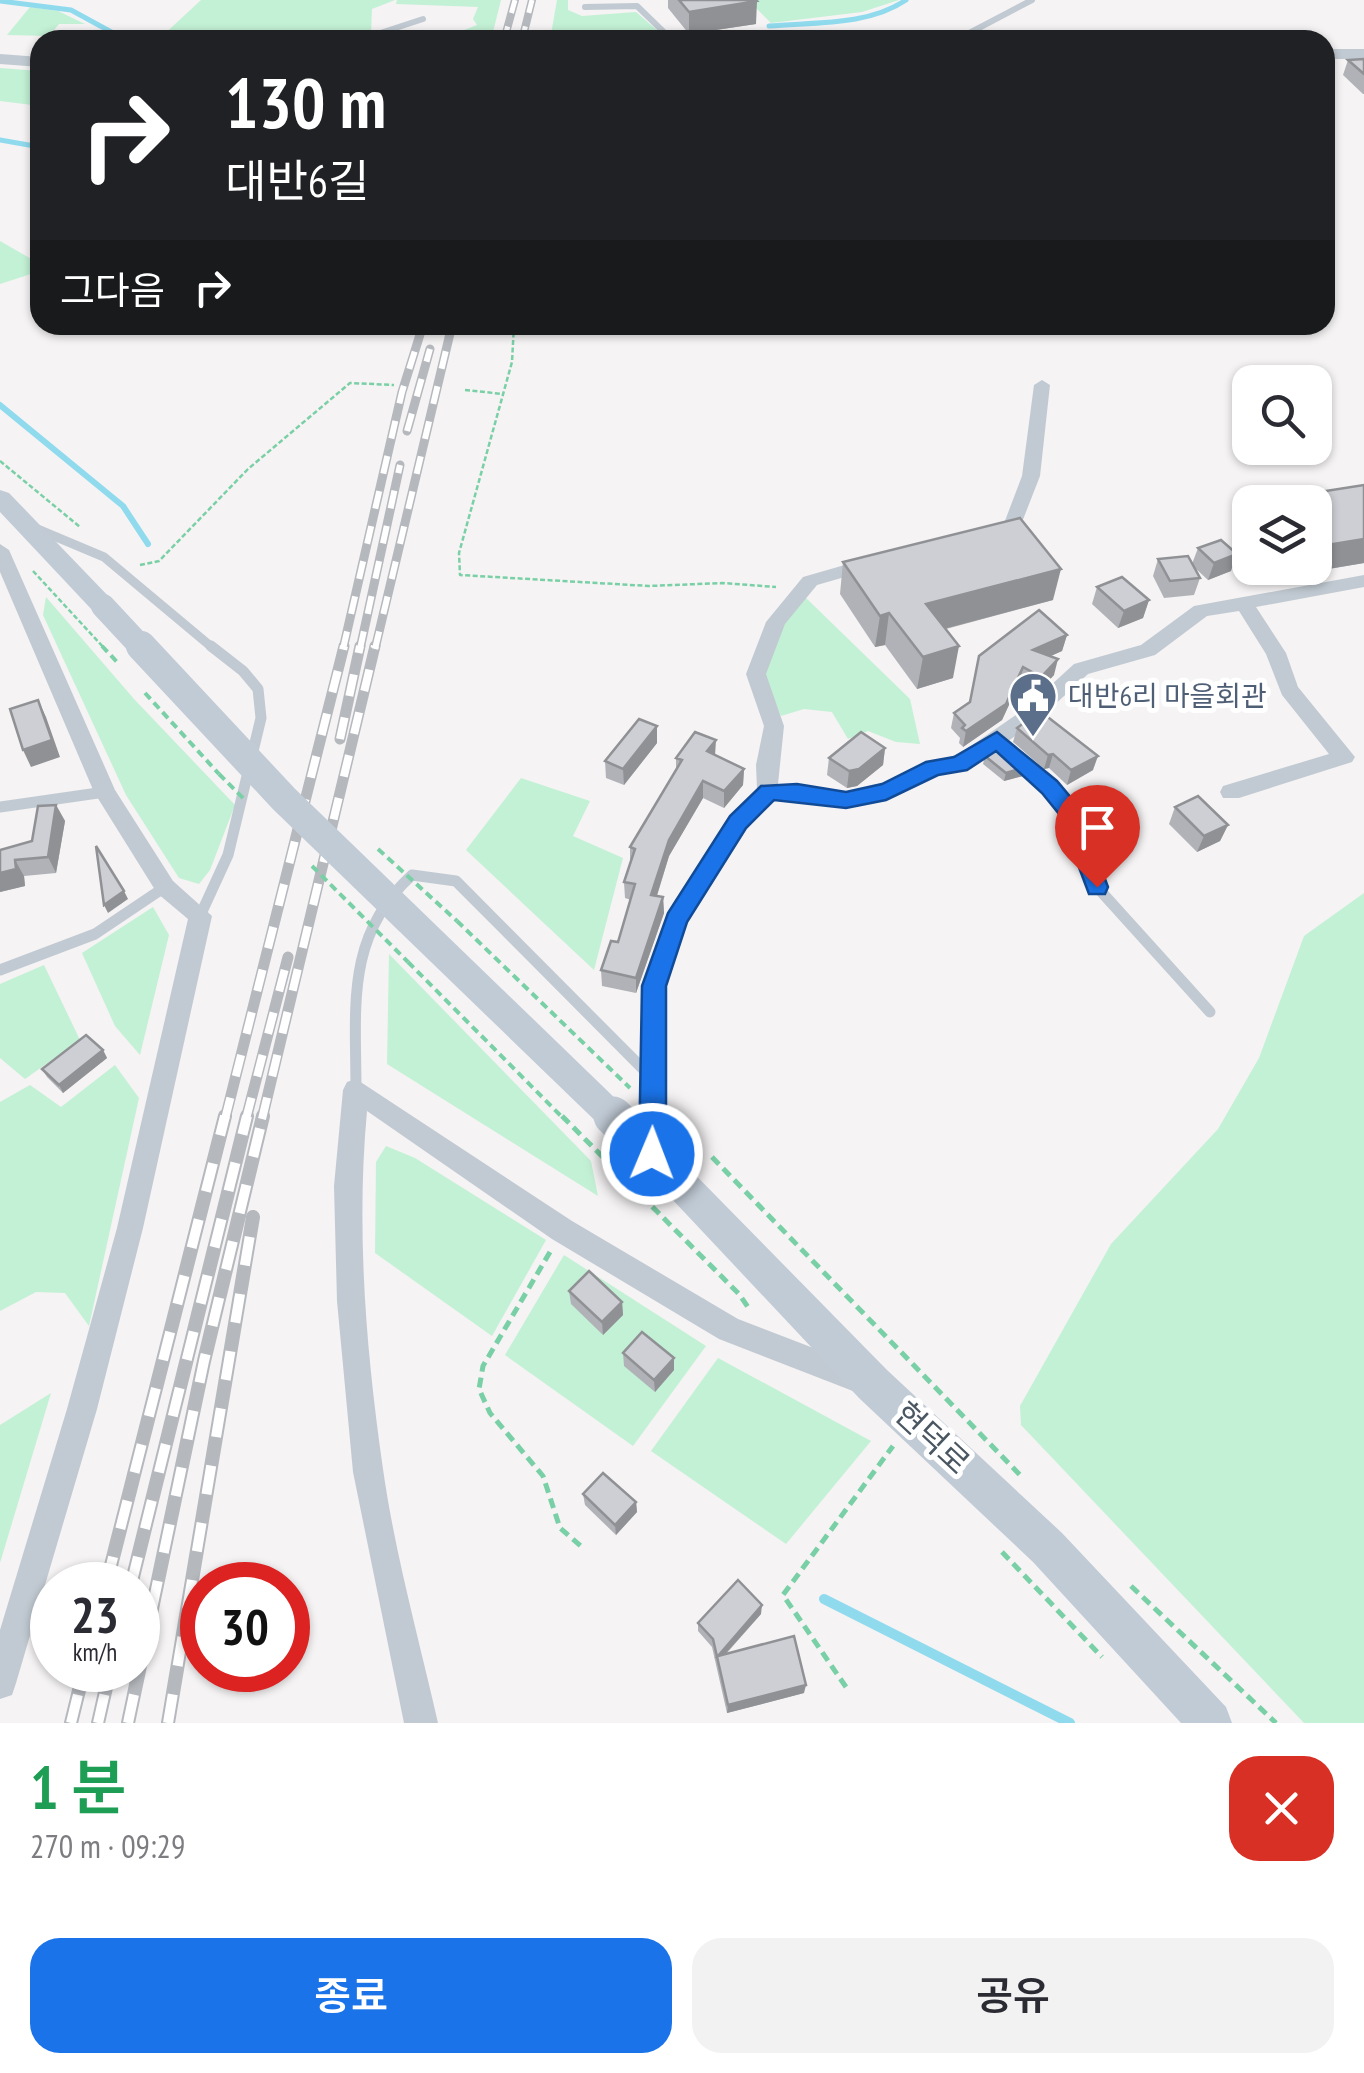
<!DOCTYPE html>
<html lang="ko">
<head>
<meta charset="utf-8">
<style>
	:root { --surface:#fff; --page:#f2f2f3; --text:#2b2b33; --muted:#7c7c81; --accent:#1a73e8 }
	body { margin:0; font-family:"PT Sans Narrow","Noto Sans KR",sans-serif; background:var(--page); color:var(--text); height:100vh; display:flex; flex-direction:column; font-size:38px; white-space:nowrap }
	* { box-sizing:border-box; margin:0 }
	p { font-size:32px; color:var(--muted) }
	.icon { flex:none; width:55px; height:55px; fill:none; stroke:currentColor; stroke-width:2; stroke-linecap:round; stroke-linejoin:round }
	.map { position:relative; height:1723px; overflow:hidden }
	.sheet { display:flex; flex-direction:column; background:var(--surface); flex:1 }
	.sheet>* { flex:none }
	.top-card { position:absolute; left:30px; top:30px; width:1305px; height:305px; border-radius:30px; box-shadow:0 2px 8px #0004; background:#202124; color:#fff; overflow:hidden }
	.buttons { position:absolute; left:1232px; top:365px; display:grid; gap:20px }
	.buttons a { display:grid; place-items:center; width:100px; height:100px; border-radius:20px; background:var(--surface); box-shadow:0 2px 8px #0004; font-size:50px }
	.speed { position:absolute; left:30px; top:1562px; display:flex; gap:20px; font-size:50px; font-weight:700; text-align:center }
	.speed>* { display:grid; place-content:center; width:130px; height:130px; border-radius:50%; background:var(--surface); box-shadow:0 2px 8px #0004; line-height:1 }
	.speed small { font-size:25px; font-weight:400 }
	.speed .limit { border:15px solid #d22; background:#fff; color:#111 }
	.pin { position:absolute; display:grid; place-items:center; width:85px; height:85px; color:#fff; margin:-102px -42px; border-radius:50% 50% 50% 0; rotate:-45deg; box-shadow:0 0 10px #0007 }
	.pin .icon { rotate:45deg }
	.me { position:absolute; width:110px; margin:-55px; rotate:1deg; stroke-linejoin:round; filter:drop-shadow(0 0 8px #0008) }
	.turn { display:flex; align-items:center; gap:35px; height:210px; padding:0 30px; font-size:45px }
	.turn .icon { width:130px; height:130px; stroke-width:2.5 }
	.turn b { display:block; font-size:70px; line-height:85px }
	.then { display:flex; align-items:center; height:95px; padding:0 30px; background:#0003; gap:20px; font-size:38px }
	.round { display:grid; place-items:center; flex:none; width:105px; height:105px; border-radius:30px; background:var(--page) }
	.head { display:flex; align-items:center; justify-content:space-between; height:170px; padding:0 30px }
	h1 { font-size:60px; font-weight:600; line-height:75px; color:#1e9e55 }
	.button { display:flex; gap:20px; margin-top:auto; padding:20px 30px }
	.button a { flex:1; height:115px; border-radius:30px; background:var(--accent); color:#fff; font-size:40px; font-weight:600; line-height:115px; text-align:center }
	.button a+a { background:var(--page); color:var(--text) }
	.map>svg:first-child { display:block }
</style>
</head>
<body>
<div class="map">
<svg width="1364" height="1723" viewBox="0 0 1364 1723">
	<rect width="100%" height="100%" fill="#f5f3f3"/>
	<g fill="#c3f1d5">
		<polygon points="201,0 395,0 372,9 371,34 345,40 158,40"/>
		<polygon points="397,0 501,0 491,40 373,40 454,34 477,25 473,19 478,7 396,4"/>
		<polygon points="557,0 568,0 568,10 582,16 636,12 659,32 650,40 550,40"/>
		<polygon points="741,0 899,0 862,12 771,23 751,3"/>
		<polygon points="30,7 58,11 85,24 59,24 49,36 7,35"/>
		<polygon points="0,68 40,71 40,106 0,101"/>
		<polygon points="0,241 40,264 40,271 0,284"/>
		<polygon points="46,597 134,699 235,805 210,870 199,884 179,878 126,795 43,615"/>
		<polygon points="805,597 910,699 920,744 896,742 868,731 848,739 832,712 804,709 781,716 763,674 784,623"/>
		<polygon points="521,778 590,801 573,836 623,858 594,970 466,850"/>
		<polygon points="1364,893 1364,1723 1304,1723 1021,1425 1020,1406 1111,1244 1218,1129 1259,1058 1304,936"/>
		<polygon points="153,907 169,935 140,1055 115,1026 82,953"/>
		<polygon points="389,954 591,1161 598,1196 387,1064"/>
		<polygon points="44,965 80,1040 25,1079 0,1058 0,984"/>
		<polygon points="115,1065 139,1098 89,1326 65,1293 36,1292 0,1311 0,1102 30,1085 61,1107"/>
		<polygon points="386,1146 415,1158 546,1240 492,1336 375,1253 376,1162"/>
		<polygon points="564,1255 706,1346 633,1446 505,1355"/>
		<polygon points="718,1358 871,1441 786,1544 651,1451"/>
		<polygon points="51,1393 0,1563 0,1425"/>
	</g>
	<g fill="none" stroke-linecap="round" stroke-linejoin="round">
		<g stroke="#90daee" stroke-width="5">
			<polyline points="0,1 71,10 126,40"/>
			<path d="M 769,26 C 814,22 868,26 906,0"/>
			<polyline points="0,140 40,147"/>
		</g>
		<polyline stroke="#90daee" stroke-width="6" points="0,405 123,506 148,544"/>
		<polyline stroke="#90daee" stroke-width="10" points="824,1599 1070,1723"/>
		<g stroke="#7ad0a6" stroke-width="2.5" stroke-dasharray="5 2.5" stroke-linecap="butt">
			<polyline points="514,325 512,362 459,553 460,575 649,586 723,583 776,587"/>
			<polyline points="465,390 503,394"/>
			<polyline points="0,461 80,527"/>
			<polyline points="140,565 159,561 248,469 350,383 394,385"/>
			<polyline points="33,571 105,649"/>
		</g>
		<g stroke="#7ad0a6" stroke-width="4" stroke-dasharray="8 5" stroke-linecap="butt">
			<polyline points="102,646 118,663"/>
			<polyline points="145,693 219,774"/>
			<polyline points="457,921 630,1088"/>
			<polyline points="408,962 564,1119"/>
		</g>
		<g stroke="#7ad0a6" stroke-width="5" stroke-dasharray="10 6" stroke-linecap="butt">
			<polyline points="562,1116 739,1294 750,1310"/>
			<polyline points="712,1157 1022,1477"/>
			<polyline points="550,1252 483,1366 479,1389 490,1413 543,1476 560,1528 583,1548"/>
			<polyline points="1002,1552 1102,1657"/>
			<polyline points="1131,1586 1276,1723"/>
			<polyline points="846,1687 783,1595 893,1446"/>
		</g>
		<g stroke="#c1cad2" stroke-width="6">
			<polyline points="585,7 637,6 672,40"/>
			<polyline points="359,40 423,19"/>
			<polyline points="956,40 1032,0"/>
		</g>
		<polyline stroke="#c1cad2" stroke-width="9" points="35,528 104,557 214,649"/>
		<g stroke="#c1cad2" stroke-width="11">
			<polyline points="997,740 1050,787 1069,811 1097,887 1210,1012"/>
			<polyline points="0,807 105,792"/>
			<polyline points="200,916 228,855 261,718 258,689 243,671 211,646"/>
			<polyline points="0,970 95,934 165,887"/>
			<path d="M 356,1090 C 356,1007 345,936 412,875 L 456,881 L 648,1074"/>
		</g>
		<g fill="#c1cad2" fill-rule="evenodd">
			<polygon points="1042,380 1050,385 1040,476 1017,535 985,538 985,530 1003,526 1022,476 1034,385"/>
			<polygon points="0,544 9,550 115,790 173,881 212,916 143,1228 97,1409 16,1683 12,1695 0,1699 0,1630 67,1409 117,1228 188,919 157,893 94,792 0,572"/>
			<polygon points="869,558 876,560 876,568 817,585 785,624 766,674 784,726 778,784 846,792 882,784 926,762 955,757 1026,708 1074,664 1141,645 1194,606 1364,575 1364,587 1256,607 1286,653 1298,687 1355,757 1352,762 1239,798 1223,798 1220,792 1223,786 1329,754 1282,695 1266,654 1239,611 1207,616 1155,655 1088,674 1040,718 968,770 938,775 895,797 846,808 773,800 746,828 687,921 666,986 665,1154 661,1162 652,1166 643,1162 639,1154 642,986 668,912 730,816 757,789 756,765 764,726 746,674 766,622 803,577"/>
			<path d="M 356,1079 L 572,1221 L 738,1319 L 868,1369 L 872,1379 L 868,1389 L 858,1393 L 719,1339 L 552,1239 L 367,1111 C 356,1230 366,1351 383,1469 C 395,1554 419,1639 438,1723 L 404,1723 L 353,1472 L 337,1301 L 334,1186 L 343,1090 L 347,1082 Z"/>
		</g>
		<g fill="#c1cad2" fill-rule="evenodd">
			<rect x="1325" y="49" width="39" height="10"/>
			<polygon points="0,54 40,57 40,67 0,64"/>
		</g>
		<g fill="#c1cbd6" fill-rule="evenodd">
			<polygon points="0,490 9,493 112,600 116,606 112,612 94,612 0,512"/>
			<polygon points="652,1138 664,1143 887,1370 1062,1533 1226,1707 1232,1723 1181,1723 1033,1562 859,1398 640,1165 635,1154 640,1143"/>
		</g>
		<g stroke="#b5b8bd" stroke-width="8">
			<g id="rail-far3">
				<polyline points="504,40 515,0"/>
				<polyline points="522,40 532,0"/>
			</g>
		</g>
		<g stroke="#b5b8bd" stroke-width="9">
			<g id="rail-far2">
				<polyline points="407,431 430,349"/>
				<polyline points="343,649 402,392 423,325"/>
				<polyline points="360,649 400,465"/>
				<polyline points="375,649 452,325"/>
			</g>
		</g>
		<g stroke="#b5b8bd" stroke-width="11">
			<g id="rail-far1">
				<polyline points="340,739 360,646"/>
				<polyline points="225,1119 344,646"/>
				<polyline points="246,1119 288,957"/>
				<polyline points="262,1119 375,646"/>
			</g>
		</g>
		<g stroke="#b5b8bd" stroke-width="14">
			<g id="rail">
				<polyline points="106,1585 225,1116"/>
				<polyline points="131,1585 247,1116"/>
				<polyline points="71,1723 84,1670"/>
				<polyline points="98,1723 110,1670"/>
				<polyline points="128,1723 204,1361 263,1116"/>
				<polyline points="168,1723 253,1217"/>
			</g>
		</g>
		<use href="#rail-far3" stroke="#fff" stroke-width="5" stroke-dasharray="14" stroke-linecap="butt"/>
		<use href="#rail-far2" stroke="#fff" stroke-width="6" stroke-dasharray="18" stroke-linecap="butt"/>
		<use href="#rail-far1" stroke="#fff" stroke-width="8" stroke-dasharray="22" stroke-linecap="butt"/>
		<use href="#rail" stroke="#fff" stroke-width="10" stroke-dasharray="29" stroke-linecap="butt"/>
		<g stroke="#7ad0a6" stroke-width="4" stroke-dasharray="8 5" stroke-linecap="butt">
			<polyline points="219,774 245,800"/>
			<polyline points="378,849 457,921"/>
			<polyline points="312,866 408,962"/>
		</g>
		<polyline stroke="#c1cbd6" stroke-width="24" points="103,606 143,649"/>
		<polyline stroke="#c1cbd6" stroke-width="30" points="141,646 284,799 615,1119"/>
		<polyline stroke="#c1cbd6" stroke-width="39" points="613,1116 652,1154"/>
	</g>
	<g fill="#b0b2b7">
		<polygon points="668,0 756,0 756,24 689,34 668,8"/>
		<polygon points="1364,59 1364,94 1363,94 1343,75 1348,60"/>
		<polygon points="1364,485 1364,563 1275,578 1267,568 1315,568"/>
		<polygon points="1250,503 1250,544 1239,529 1248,504"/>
		<polygon points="1198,548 1231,571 1208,580 1194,567 1200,578 1194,595 1164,598 1153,576 1158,559 1192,564"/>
		<polygon points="843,562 1053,600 946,629 953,678 917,689 885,645 875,647 840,594"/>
		<polygon points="1097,587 1149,600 1143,618 1118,628 1092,604"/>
		<polygon points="1067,635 1062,651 1050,656 1054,675 1037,693 1019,683 1002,720 963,747 959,743 960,738 951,728 954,713"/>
		<polygon points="657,726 657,743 624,785 606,778 605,761"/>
		<polygon points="1017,728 1093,770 1067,785 1049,768 1044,769 1013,742"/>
		<polygon points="885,748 883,765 857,786 847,788 827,775 829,758"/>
		<polygon points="715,755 744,769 743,785 724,808 703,798 669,856 657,896 663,897 664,913 636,993 602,986 601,970 618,942 631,900 625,898 624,882 630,863 630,847 676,770 676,758"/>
		<polygon points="985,756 1023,776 1004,781 983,764"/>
		<polygon points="56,805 65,821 56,873 24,876 25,886 0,892 0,850 32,841"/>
		<polygon points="1175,807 1228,825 1220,841 1197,852 1169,824"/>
		<polygon points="103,1050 107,1058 63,1093 47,1077 42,1069"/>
		<polygon points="569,1291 622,1302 623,1315 603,1335 571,1304"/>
		<polygon points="623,1353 674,1358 674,1370 655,1392 624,1366"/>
		<polygon points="583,1494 636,1502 637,1512 616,1535 585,1505"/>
		<polygon points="761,1614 726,1654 804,1693 727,1713 712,1647 698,1631 698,1623"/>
	</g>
	<g fill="#909195">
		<polygon points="757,1 756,24 689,34 689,12"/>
		<polygon points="1364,539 1364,563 1275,578 1279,568 1315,568 1315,547"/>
		<polygon points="1237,554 1231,571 1208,580 1214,563"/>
		<polygon points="1061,569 1053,600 921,635 926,604"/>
		<polygon points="1149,600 1143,618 1118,628 1124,611"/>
		<polygon points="889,613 885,645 875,647 880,616"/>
		<polygon points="1067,635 1062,651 1029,666 1033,650"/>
		<polygon points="959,646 953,678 917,689 923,657"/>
		<polygon points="1058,659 1054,675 1037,693 1041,677"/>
		<polygon points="1023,667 1019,683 1002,720 963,747 966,731"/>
		<polygon points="38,700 46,717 60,757 31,767 23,750"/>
		<polygon points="657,726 657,743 624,785 623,769"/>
		<polygon points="716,740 715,756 707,751"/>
		<polygon points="885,748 883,765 857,786 847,788 849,771"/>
		<polygon points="1053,754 1049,768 1044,769 1048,755"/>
		<polygon points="1098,756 1093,770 1067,785 1071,770"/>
		<polygon points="1025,767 1023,776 1004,781 1006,773"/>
		<polygon points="744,769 743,785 724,808 724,791"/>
		<polygon points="703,781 703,798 669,856 652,911 651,895 669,840"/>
		<polygon points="56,805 65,821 56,873 48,857"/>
		<polygon points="1228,825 1220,841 1197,852 1204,836"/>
		<polygon points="15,860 24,876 25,886 0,892 0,873"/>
		<polygon points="124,891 128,899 108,913 104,905"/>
		<polygon points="663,897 664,913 636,993 636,978"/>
		<polygon points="103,1050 107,1058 63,1093 59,1085"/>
		<polygon points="622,1302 623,1315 603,1335 602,1322"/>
		<polygon points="674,1358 674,1370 655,1392 654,1380"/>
		<polygon points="636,1502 637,1512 616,1535 615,1525"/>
		<polygon points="762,1605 761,1614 718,1662 718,1656"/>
		<polygon points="806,1685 804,1693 727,1713 728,1705"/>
	</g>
	<g fill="#cdcfd5" stroke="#909195" stroke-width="2.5">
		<polygon points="679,0 756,0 757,1 689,12"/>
		<polygon points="1364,59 1364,74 1348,60"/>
		<polygon points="1364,485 1364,539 1315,547 1315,502 1255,502"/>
		<polygon points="1020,518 1061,569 926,604 959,646 923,657 889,613 880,616 843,562"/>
		<polygon points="1221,540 1237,554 1214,563 1198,548"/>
		<polygon points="1188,556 1200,578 1170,581 1158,559"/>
		<polygon points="1122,577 1149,600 1124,611 1097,587"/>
		<polygon points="1039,610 1067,635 1033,650 1058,659 1041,677 1023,667 1006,704 966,731 962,728 965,725 954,713 970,702 979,656"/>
		<polygon points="38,700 52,740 23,750 10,709"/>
		<polygon points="1040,711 1098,756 1071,770 1053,754 1048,755 1017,728"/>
		<polygon points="639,719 657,726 623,769 605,761"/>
		<polygon points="695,732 716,740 707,751 744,769 724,791 703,781 669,840 651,895 663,897 636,978 601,970 611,941 618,942 635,884 624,882 635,849 630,847 682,760 676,758"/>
		<polygon points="861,732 885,748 859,769 849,771 829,758"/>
		<polygon points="1000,745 1025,767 1006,773 985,756"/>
		<polygon points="1198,796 1228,825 1204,836 1175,807"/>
		<polygon points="56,805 48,857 15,860 16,869 0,873 0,850 32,841 38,806"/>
		<polygon points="96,846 124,891 104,905"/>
		<polygon points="86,1035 103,1050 59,1085 42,1069"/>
		<polygon points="589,1271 622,1302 602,1322 569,1291"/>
		<polygon points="642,1332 674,1358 654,1380 623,1353"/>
		<polygon points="603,1473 636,1502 615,1525 583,1494"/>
		<polygon points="738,1580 762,1605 718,1656 794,1636 806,1685 728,1705 713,1639 698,1623"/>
	</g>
	<polygon fill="#1a73e8" stroke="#114b97" stroke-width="2.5" points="997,732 1057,781 1077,805 1108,887 1105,894 1089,894 1059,814 1042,793 996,751 967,770 938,775 886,800 846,808 774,800 746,828 687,922 666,986 666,1154 662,1162 652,1165 643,1162 639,1154 642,986 668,913 730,816 761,786 797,784 846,792 882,784 926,762 954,757"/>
	<defs>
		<g id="civic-pin" transform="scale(2.5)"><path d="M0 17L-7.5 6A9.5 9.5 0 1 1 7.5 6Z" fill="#5c6f8a" stroke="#fff"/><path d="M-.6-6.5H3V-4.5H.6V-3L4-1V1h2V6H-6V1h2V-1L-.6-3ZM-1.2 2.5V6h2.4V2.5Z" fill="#fff"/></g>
	</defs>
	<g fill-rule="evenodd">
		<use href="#civic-pin" x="1033" y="696"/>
	</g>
	<g text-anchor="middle" stroke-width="10" stroke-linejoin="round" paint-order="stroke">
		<g font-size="28" fill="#4e5e75" stroke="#fff" text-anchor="start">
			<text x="1068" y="706">대반6리 마을회관</text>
		</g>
		<g font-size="32" fill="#4a5661" stroke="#fff">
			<text transform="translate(932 1438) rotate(43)" y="11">현덕로</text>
		</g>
	</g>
</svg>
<div class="buttons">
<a><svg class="icon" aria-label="search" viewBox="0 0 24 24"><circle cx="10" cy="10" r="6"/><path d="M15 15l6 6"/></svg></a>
<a><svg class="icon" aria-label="layers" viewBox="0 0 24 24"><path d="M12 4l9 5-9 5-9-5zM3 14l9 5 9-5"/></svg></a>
</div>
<div class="speed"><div>23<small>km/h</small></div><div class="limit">30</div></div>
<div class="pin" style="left:1097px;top:887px;background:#d93025"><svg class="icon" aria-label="arrive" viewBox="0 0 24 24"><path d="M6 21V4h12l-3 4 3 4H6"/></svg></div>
<svg class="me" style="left:652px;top:1154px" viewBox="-20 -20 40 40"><circle r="17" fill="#1a73e8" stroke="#fff" stroke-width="3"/><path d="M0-11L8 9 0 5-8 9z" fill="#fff"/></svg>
<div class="top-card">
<div class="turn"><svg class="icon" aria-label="right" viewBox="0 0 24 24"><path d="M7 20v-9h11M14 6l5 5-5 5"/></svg><div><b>130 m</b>대반6길</div></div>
<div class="then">그다음<svg class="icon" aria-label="right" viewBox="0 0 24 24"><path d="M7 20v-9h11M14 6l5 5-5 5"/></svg></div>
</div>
</div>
<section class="sheet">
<div class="head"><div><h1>1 분</h1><p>270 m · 09:29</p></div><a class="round" style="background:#d93025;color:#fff"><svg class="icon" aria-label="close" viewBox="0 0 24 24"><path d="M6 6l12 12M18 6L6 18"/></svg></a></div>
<div class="button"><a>종료</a><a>공유</a></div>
</section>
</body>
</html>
